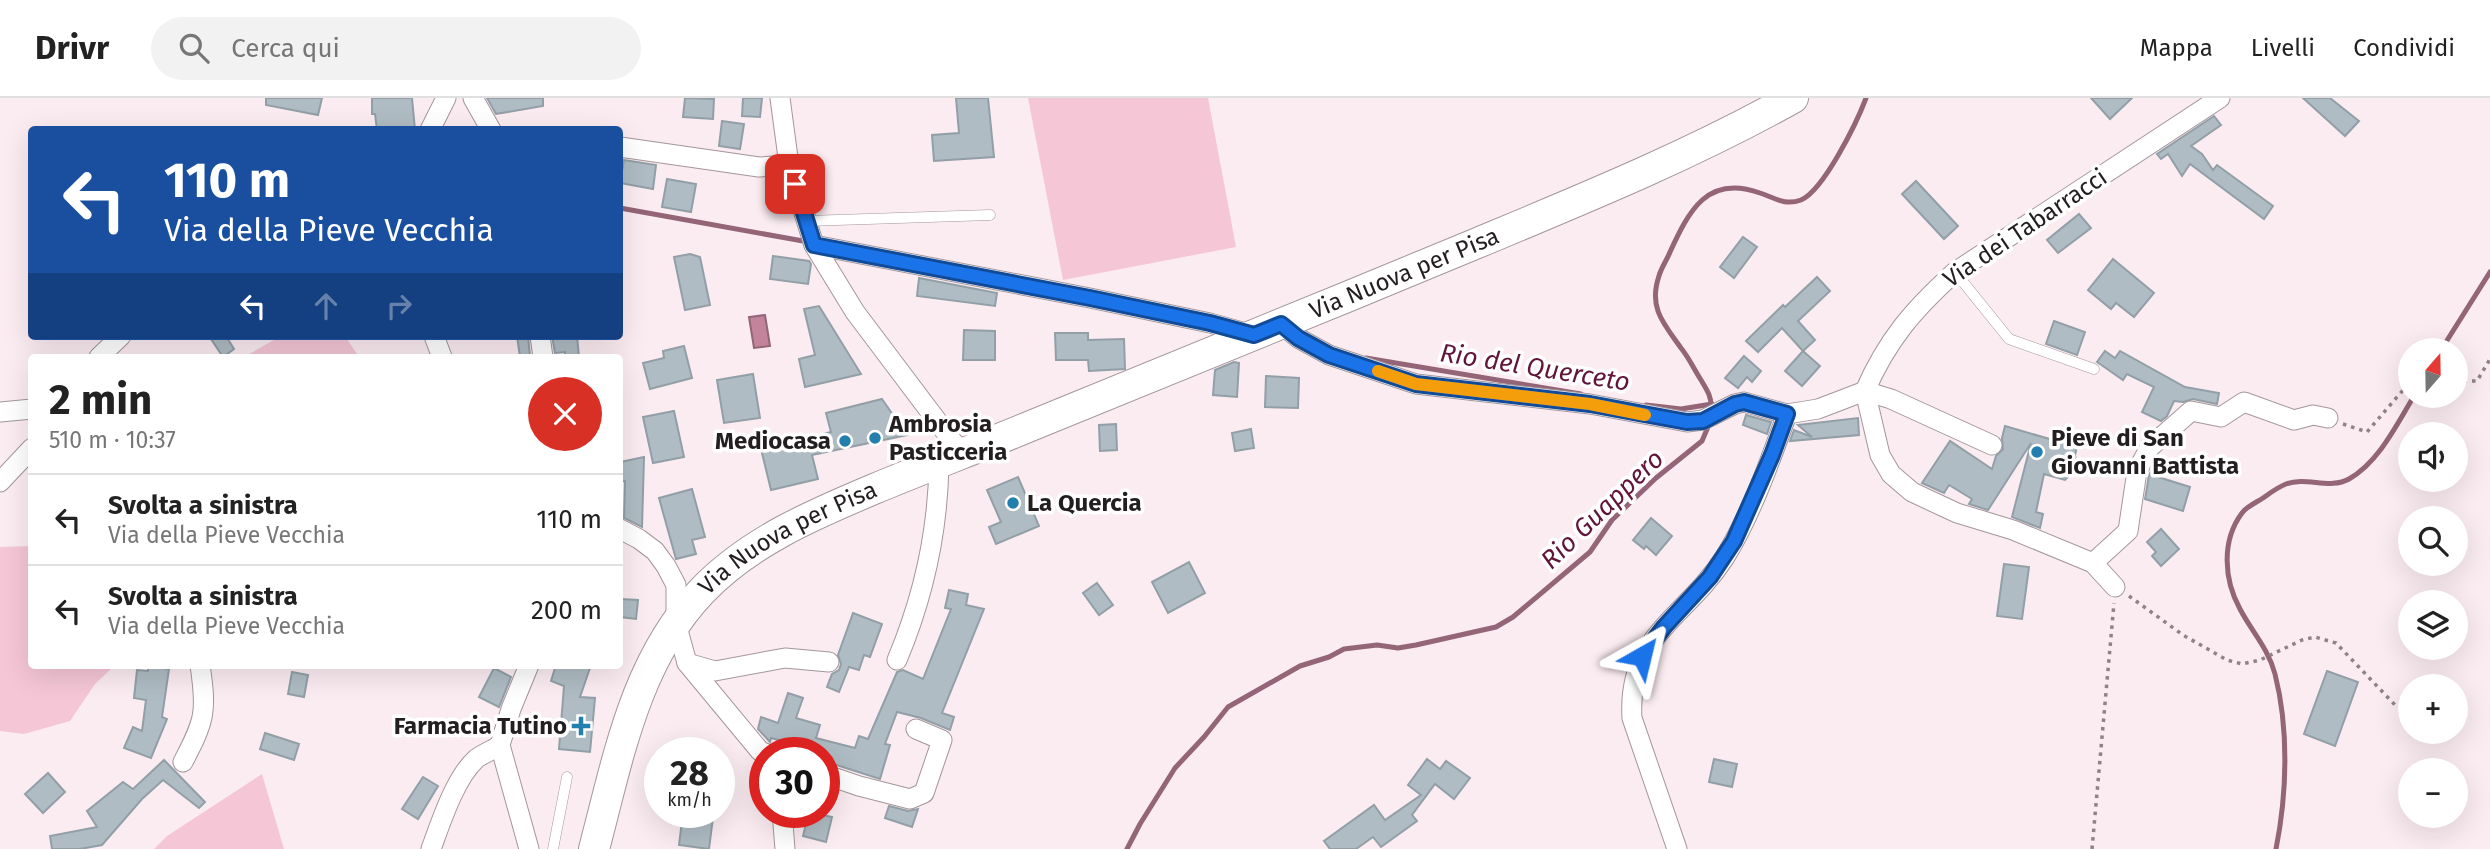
<!DOCTYPE html>
<html lang="it">
<head>
<meta charset="utf-8">
<style>
	:root { --surface:#fff; --page:#f2f2f2; --text:#222; --muted:#767676; --line:#e0e0e0 }
	body { margin:0; font-family:"Fira Sans",sans-serif; background:var(--page); color:var(--text); height:100vh; display:flex; flex-direction:column; font-size:26px; white-space:nowrap }
	* { box-sizing:border-box; margin:0 }
	p { font-size:23px; color:var(--muted) }
	.icon { flex:none; width:38px; height:38px; fill:none; stroke:currentColor; stroke-width:2; stroke-linecap:round; stroke-linejoin:round }
	.map { position:relative; flex:1; overflow:hidden }
	.details { position:absolute; left:28px; top:256px; width:595px; height:315px; display:flex; flex-direction:column; background:var(--surface); border-radius:7px; box-shadow:0 7px 28px #0002 }
	.details>* { flex:none }
	.banner { position:absolute; left:28px; top:28px; width:595px; height:214px; border-radius:7px; box-shadow:0 7px 28px #0002; background:#1a4fa0; color:#fff; overflow:hidden }
	.needle { width:46px; rotate:20deg }
	.fabs { position:absolute; left:2398px; top:240px; display:grid; gap:14px }
	.fabs a { display:grid; place-items:center; width:70px; height:70px; border-radius:50%; background:var(--surface); box-shadow:0 7px 28px #0002; font-size:35px }
	.speed { position:absolute; left:644px; top:639px; display:flex; gap:14px; font-size:35px; font-weight:700; text-align:center }
	.speed>* { display:grid; place-content:center; width:91px; height:91px; border-radius:50%; background:var(--surface); box-shadow:0 7px 28px #0002; line-height:1 }
	.speed small { font-size:18px; font-weight:400 }
	.speed .limit { border:10px solid #d22; background:#fff; color:#111 }
	.pin { position:absolute; display:grid; place-items:center; width:60px; height:60px; color:#fff; margin:-30px; border-radius:14px; box-shadow:0 4px 10px #0006 }
	.me { position:absolute; width:77px; margin:-38px; rotate:37deg; stroke-linejoin:round; filter:drop-shadow(0 0 5px #0008) }
	.turn { display:flex; align-items:center; gap:24px; height:147px; padding:0 21px; font-size:32px }
	.turn .icon { width:91px; height:91px; stroke-width:2.5 }
	.turn b { display:block; font-size:49px; line-height:60px }
	.lanes { display:flex; align-items:center; height:66px; padding:0 21px; background:#0003; justify-content:center; gap:35px; direction:ltr }
	.lanes .off { opacity:.35 }
	.round { display:grid; place-items:center; flex:none; width:74px; height:74px; border-radius:37px; background:var(--page) }
	.headline { display:flex; align-items:center; justify-content:space-between; height:119px; padding:0 21px }
	h1 { font-size:42px; font-weight:700; line-height:52px }
	ul { padding:0; list-style:none }
	li { display:flex; align-items:center; gap:21px; height:91px; padding:0 21px; border-top:2px solid var(--line) }
	li div { flex:1 }
	li b { display:block; font-size:26px }
	li em { font-style:normal }
	header { display:flex; align-items:center; gap:42px; box-sizing:border-box; height:98px; padding:0 35px; background:var(--surface); border-bottom:2px solid var(--line) }
	header strong { font-size:33px }
	nav { display:flex; gap:38px; margin-inline-start:auto; font-size:24px }
	.search { width:490px; height:63px; background:var(--page); display:flex; align-items:center; gap:18px; box-sizing:border-box; padding:0 24px; border-radius:38px; color:var(--muted); font-size:26px }
	.map>svg:first-child { display:block }
</style>
</head>
<body>
<header>
<strong>Drivr</strong>
<div class="search"><svg class="icon" aria-label="search" viewBox="0 0 24 24"><circle cx="10" cy="10" r="6"/><path d="M15 15l6 6"/></svg>Cerca qui</div>
<nav><a>Mappa</a><a>Livelli</a><a>Condividi</a></nav>
</header>
<div class="map">
<svg width="2490" height="751" viewBox="0 0 2490 751">
	<rect width="100%" height="100%" fill="#fbecf1"/>
	<g fill="#f5c6d6">
		<polygon points="1028,0 1208,0 1236,149 1063,182"/>
		<polygon points="281,238 345,238 359,259 244,259"/>
		<polygon points="31,448 32,567 115,567 95,586 70,623 24,636 0,633 0,449"/>
		<polygon points="262,676 284,751 154,751 167,738"/>
	</g>
	<polygon fill="#c3849b" stroke="#936576" stroke-width="2" points="765,217 770,248 754,250 749,219"/>
	<g fill="none" stroke-linecap="round" stroke-linejoin="round">
		<g stroke="#936576" stroke-width="5">
			<polyline points="620,110 803,143"/>
			<polyline points="2441,252 2490,174"/>
			<polyline points="1366,260 1581,296"/>
			<polyline points="1646,307 1681,311 1712,306"/>
			<path d="M 1711,311 C 1712,299 1707,292 1701,282 C 1694,271 1689,260 1681,250 C 1664,226 1648,210 1659,178 C 1661,170 1667,162 1670,154 C 1689,113 1707,76 1760,95 C 1775,100 1785,108 1801,102 C 1824,92 1857,24 1866,0"/>
			<polyline points="1127,751 1140,726 1175,670 1204,639 1228,609 1300,568 1329,559 1344,551 1377,547 1398,550 1416,547 1496,529 1513,519 1590,454 1612,422 1656,380 1702,343 1710,324"/>
			<path d="M 2276,751 C 2287,696 2289,631 2275,576 C 2268,550 2252,534 2240,511 C 2224,482 2221,443 2242,415 C 2246,409 2257,404 2263,400 C 2270,395 2278,389 2286,386 C 2306,378 2330,392 2349,381 C 2379,364 2397,326 2414,298"/>
		</g>
	</g>
	<g fill="#afbcc3" stroke="#929fa6" stroke-width="2">
		<polygon points="266,0 322,0 318,17 266,7"/>
		<polygon points="372,0 412,0 415,32 377,32 375,16 372,16"/>
		<polygon points="487,0 543,0 543,8 496,16"/>
		<polygon points="685,0 714,1 713,21 683,19"/>
		<polygon points="743,0 762,0 760,19 742,18"/>
		<polygon points="956,0 988,0 994,59 934,63 932,37 959,35"/>
		<polygon points="2091,0 2132,0 2110,21"/>
		<polygon points="2303,0 2330,0 2359,23 2345,38"/>
		<polygon points="2214,18 2221,27 2191,48 2202,56 2213,72 2217,67 2273,108 2264,121 2190,66 2182,78 2168,56 2161,61 2157,56"/>
		<polygon points="722,23 744,26 740,51 719,48"/>
		<polygon points="624,62 656,67 653,91 620,85"/>
		<polygon points="667,81 696,86 691,114 662,109"/>
		<polygon points="1916,83 1958,128 1944,141 1902,96"/>
		<polygon points="2079,116 2091,130 2058,155 2047,142"/>
		<polygon points="1743,139 1757,149 1734,180 1720,169"/>
		<polygon points="690,156 700,159 710,207 685,212 674,159"/>
		<polygon points="773,158 809,163 811,166 808,186 770,181"/>
		<polygon points="2113,161 2154,195 2134,219 2116,205 2111,211 2088,192"/>
		<polygon points="1817,179 1830,193 1798,223 1815,242 1803,253 1782,230 1758,254 1746,243 1783,207 1785,209"/>
		<polygon points="919,180 997,195 995,208 917,198"/>
		<polygon points="819,208 861,276 805,289 799,261 815,257 804,211"/>
		<polygon points="2054,223 2085,234 2077,257 2046,246"/>
		<polygon points="964,232 995,233 995,262 963,262"/>
		<polygon points="1055,235 1088,235 1088,242 1124,241 1125,271 1089,273 1088,262 1056,262"/>
		<polygon points="209,238 226,238 234,251 223,259"/>
		<polygon points="517,238 528,238 530,258 520,259"/>
		<polygon points="552,238 577,238 579,259 565,259 565,254 555,255"/>
		<polygon points="684,248 692,280 650,291 643,265 664,260 663,253"/>
		<polygon points="1803,253 1820,268 1802,288 1785,273"/>
		<polygon points="2105,253 2115,260 2120,253 2185,289 2219,295 2217,306 2193,301 2183,304 2174,303 2167,318 2161,323 2142,314 2154,289 2127,276 2123,282 2100,266 2097,264"/>
		<polygon points="1744,258 1761,273 1752,284 1747,279 1738,290 1725,280"/>
		<polygon points="1234,264 1239,265 1237,299 1213,297 1215,272"/>
		<polygon points="753,276 760,320 724,325 717,282"/>
		<polygon points="1266,278 1299,280 1298,310 1265,309"/>
		<polygon points="882,301 907,337 812,357 818,381 771,392 761,351 831,334 826,315"/>
		<polygon points="674,313 684,359 653,365 643,319"/>
		<polygon points="1746,317 1771,324 1767,336 1743,327"/>
		<polygon points="1858,320 1859,337 1790,343 1794,332 1812,339 1798,327"/>
		<polygon points="1116,326 1117,352 1100,353 1099,327"/>
		<polygon points="2005,328 2077,349 2075,357 2077,370 2065,382 2044,376 2036,414 2043,416 2040,430 2012,419 2031,345 1988,412 1969,406 1972,401 1949,387 1944,395 1922,385 1950,343 1992,371 1996,358 2003,351 2002,340"/>
		<polygon points="1251,331 1254,350 1235,353 1232,335"/>
		<polygon points="644,359 642,429 624,420 625,383 620,384 620,364"/>
		<polygon points="2155,366 2161,368 2158,379 2190,389 2183,413 2145,401 2149,377"/>
		<polygon points="1018,379 1039,428 996,446 989,429 1001,424 987,392"/>
		<polygon points="692,391 705,439 692,442 696,456 676,461 659,400"/>
		<polygon points="1651,420 1672,438 1656,457 1646,448 1644,451 1633,442"/>
		<polygon points="2161,431 2179,451 2161,468 2152,458 2156,454 2147,444"/>
		<polygon points="1189,464 1205,495 1168,515 1152,484"/>
		<polygon points="2004,466 2029,469 2022,521 1997,518"/>
		<polygon points="1097,485 1113,507 1099,517 1083,495"/>
		<polygon points="949,492 968,496 966,507 984,511 942,615 954,619 950,632 921,620 897,614 885,646 890,647 880,681 824,663 824,654 771,640 770,644 758,631 761,619 778,625 788,595 803,600 796,620 820,627 816,640 855,650 859,638 868,641 897,574 903,572 923,581 951,511 945,510"/>
		<polygon points="620,501 638,502 636,521 620,519"/>
		<polygon points="853,515 882,526 870,559 864,557 859,572 849,569 839,594 827,589 832,576 839,572 841,566 838,557"/>
		<polygon points="556,567 591,567 580,599 595,600 590,654 559,651 564,588 551,583"/>
		<polygon points="148,568 169,571 162,619 167,621 151,660 124,650 133,629 142,633 146,602 134,600 137,572 148,573"/>
		<polygon points="494,570 511,579 499,609 479,599"/>
		<polygon points="2327,573 2358,584 2335,648 2304,636"/>
		<polygon points="292,574 308,577 304,599 288,596"/>
		<polygon points="265,635 299,646 294,662 260,651"/>
		<polygon points="1427,661 1440,671 1446,663 1470,680 1454,701 1435,686 1412,717 1417,723 1381,749 1373,739 1356,751 1330,751 1324,743 1374,707 1385,722 1421,697 1408,687"/>
		<polygon points="1714,661 1737,666 1732,689 1709,684"/>
		<polygon points="164,662 205,704 199,710 163,682 142,701 102,747 80,751 52,751 50,738 97,729 87,713 123,684 133,691"/>
		<polygon points="48,675 65,694 43,715 25,696"/>
		<polygon points="423,679 438,688 418,721 402,711"/>
		<polygon points="889,708 908,713 918,711 912,729 885,720"/>
		<polygon points="809,714 832,719 826,744 803,738"/>
		<polygon points="683,715 713,719 709,751 679,747"/>
	</g>
	<g fill="none" stroke-linecap="round" stroke-linejoin="round">
		<g stroke="#a4969a" stroke-width="11">
			<g id="service">
				<polyline points="806,123 990,117"/>
				<polyline points="1955,174 2009,241 2094,271"/>
				<polyline points="553,751 567,679"/>
			</g>
		</g>
		<g stroke="#a4969a" stroke-width="21">
			<g id="minor">
				<polyline points="473,0 491,32"/>
				<polyline points="780,0 789,67 814,147 855,214 962,356"/>
				<polyline points="430,32 446,0"/>
				<polyline points="620,49 759,69 789,67"/>
				<polyline points="814,147 1090,200 1210,225 1253,237"/>
				<polyline points="1281,226 1298,240 1329,257 1416,286 1590,306 1687,324 1703,322 1735,306 1744,304 1787,316 1818,311 1865,293 1891,301 1992,347"/>
				<polyline points="434,238 442,259"/>
				<polyline points="540,238 543,259"/>
				<polyline points="99,259 121,238"/>
				<polyline points="0,314 32,311"/>
				<polyline points="0,384 32,350"/>
				<polyline points="620,431 639,441 655,453 666,468 676,487 676,525 687,565 760,653 765,655"/>
				<polyline points="2093,465 2128,433 2137,373 2150,349 2191,313 2221,319 2244,304 2294,322 2313,317 2328,320"/>
				<path d="M 2115,489 L 2093,465 L 2013,432 L 1957,415 L 1912,394 L 1891,376 L 1880,357 L 1865,293 C 1887,242 1914,211 1955,174 L 2220,0"/>
				<path d="M 897,562 C 924,498 938,433 939,365"/>
				<polyline points="687,565 715,573 785,560 829,564"/>
				<polyline points="529,567 511,611 500,647 529,751"/>
				<path d="M 183,664 C 205,622 207,614 200,567"/>
				<polyline points="824,676 859,688 910,701 924,695 942,642 916,631"/>
				<polyline points="782,714 785,751"/>
				<path d="M 431,751 C 441,724 455,680 476,661 C 482,656 493,652 500,647"/>
				<path d="M 1677,751 L 1632,620 C 1627,537 1686,520 1725,459 C 1751,417 1770,363 1787,316"/>
			</g>
		</g>
		<g stroke="#a4969a" stroke-width="32">
			<g id="primary">
				<path id="s1" d="M 594,751 C 618,661 635,563 702,493 C 749,444 812,417 874,391 C 927,369 980,349 1033,327 C 1181,267 1328,207 1475,146 C 1583,101 1691,57 1793,0"/>
			</g>
		</g>
		<g stroke="#8d8386" stroke-width="3.5" stroke-dasharray="3.5 5" stroke-linecap="butt">
			<polyline points="2455,283 2477,283 2490,261"/>
			<polyline points="2343,326 2367,334 2410,284"/>
			<polyline points="2129,498 2183,537 2227,562 2242,566 2260,562 2302,542 2315,539 2336,545 2396,608"/>
			<polyline points="2092,751 2114,505"/>
		</g>
		<use href="#service" stroke="#fff" stroke-width="10"/>
		<use href="#minor" stroke="#fff" stroke-width="19"/>
		<use href="#primary" stroke="#fff" stroke-width="30"/>
	</g>
	<g fill="none" stroke-linecap="round" stroke-linejoin="round">
		<g stroke="#114b97" stroke-width="18">
			<polyline id="route" points="795,86 814,147 1090,200 1210,225 1254,237 1281,226 1298,240 1329,257 1416,286 1590,306 1687,324 1703,323 1735,306 1744,304 1787,316 1772,357 1734,443 1710,479 1664,529 1642,558"/>
		</g>
		<use href="#route" stroke="#1a73e8" stroke-width="12"/>
		<polyline stroke="#f59e0b" stroke-width="12" points="1378,273 1416,286 1590,306 1645,317"/>
	</g>
	<g fill="#237fad" stroke="#fff" stroke-width="2.5">
		<circle cx="875" cy="340" r="7"/>
		<circle cx="845" cy="343" r="7"/>
		<circle cx="2037" cy="354" r="7"/>
		<circle cx="1013" cy="405" r="7"/>
		<path d="M577.5 617.5h7v7h7v7h-7v7h-7v-7h-7v-7h7z"/>
	</g>
	<g text-anchor="middle" stroke-width="7" stroke-linejoin="round" paint-order="stroke">
		<g font-size="24" fill="#231e20" stroke="#fff">
			<text transform="translate(2025 130) rotate(-34)" y="8">Via dei Tabarracci</text>
			<text dy="8" stroke="none"><textPath href="#s1" startOffset="1057">Via Nuova per Pisa</textPath></text>
			<text dy="8" stroke="none"><textPath href="#s1" startOffset="385">Via Nuova per Pisa</textPath></text>
		</g>
		<g font-size="24" font-weight="bold" fill="#231e20" stroke="#fff" text-anchor="start">
			<text x="889" y="334">Ambrosia<tspan x="889" dy="28">Pasticceria</tspan></text>
			<text x="2051" y="348">Pieve di San<tspan x="2051" dy="28">Giovanni Battista</tspan></text>
			<text x="831" y="351" text-anchor="end">Mediocasa</text>
			<text x="1027" y="413">La Quercia</text>
			<text x="567" y="636" text-anchor="end">Farmacia Tutino</text>
		</g>
		<g font-size="26" font-style="italic" fill="#611539" stroke="#fff">
			<text transform="translate(1535 269) rotate(9)" y="9">Rio del Querceto</text>
			<text transform="translate(1602 411) rotate(-44)" y="9">Rio Guappero</text>
		</g>
	</g>
</svg>
<div class="fabs">
<a><svg class="needle" viewBox="-14 -14 28 28"><path d="M0-13l5 13h-10z" fill="#e53935"/><path d="M0 13l5-13h-10z" fill="#767676"/></svg></a>
<a><svg class="icon" aria-label="sound" viewBox="0 0 24 24"><path d="M4 9h4l5-4v14l-5-4H4zM17 9q2 3 0 6"/></svg></a>
<a><svg class="icon" aria-label="search" viewBox="0 0 24 24"><circle cx="10" cy="10" r="6"/><path d="M15 15l6 6"/></svg></a>
<a><svg class="icon" aria-label="layers" viewBox="0 0 24 24"><path d="M12 4l9 5-9 5-9-5zM3 14l9 5 9-5"/></svg></a>
<a>+</a>
<a>−</a>
</div>
<div class="speed"><div>28<small>km/h</small></div><div class="limit">30</div></div>
<div class="pin" style="left:795px;top:86px;background:#d93025"><svg class="icon" aria-label="arrive" viewBox="0 0 24 24"><path d="M6 21V4h12l-3 4 3 4H6"/></svg></div>
<svg class="me" style="left:1642px;top:558px" viewBox="-20 -20 40 40"><path d="M0-17L14 15 0 8-14 15z" fill="#1a73e8" stroke="#fff" stroke-width="4"/></svg>
<div class="banner">
<div class="turn"><svg class="icon" aria-label="left" viewBox="0 0 24 24"><path d="M17 20v-9H6M10 6l-5 5 5 5"/></svg><div><b>110 m</b>Via della Pieve Vecchia</div></div>
<div class="lanes"><svg class="icon" aria-label="left" viewBox="0 0 24 24"><path d="M17 20v-9H6M10 6l-5 5 5 5"/></svg><svg class="icon off" aria-label="ahead" viewBox="0 0 24 24"><path d="M12 20V5M6 11l6-6 6 6"/></svg><svg class="icon off" aria-label="right" viewBox="0 0 24 24"><path d="M7 20v-9h11M14 6l5 5-5 5"/></svg></div>
</div>
<section class="details">
<div class="headline"><div><h1>2 min</h1><p>510 m · 10:37</p></div><a class="round" style="background:#d93025;color:#fff"><svg class="icon" aria-label="close" viewBox="0 0 24 24"><path d="M6 6l12 12M18 6L6 18"/></svg></a></div>
<ul>
<li><svg class="icon" aria-label="left" viewBox="0 0 24 24"><path d="M17 20v-9H6M10 6l-5 5 5 5"/></svg><div><b>Svolta a sinistra</b><p>Via della Pieve Vecchia</p></div><em>110 m</em></li>
<li><svg class="icon" aria-label="left" viewBox="0 0 24 24"><path d="M17 20v-9H6M10 6l-5 5 5 5"/></svg><div><b>Svolta a sinistra</b><p>Via della Pieve Vecchia</p></div><em>200 m</em></li>
</ul>
</section>
</div>
</body>
</html>
